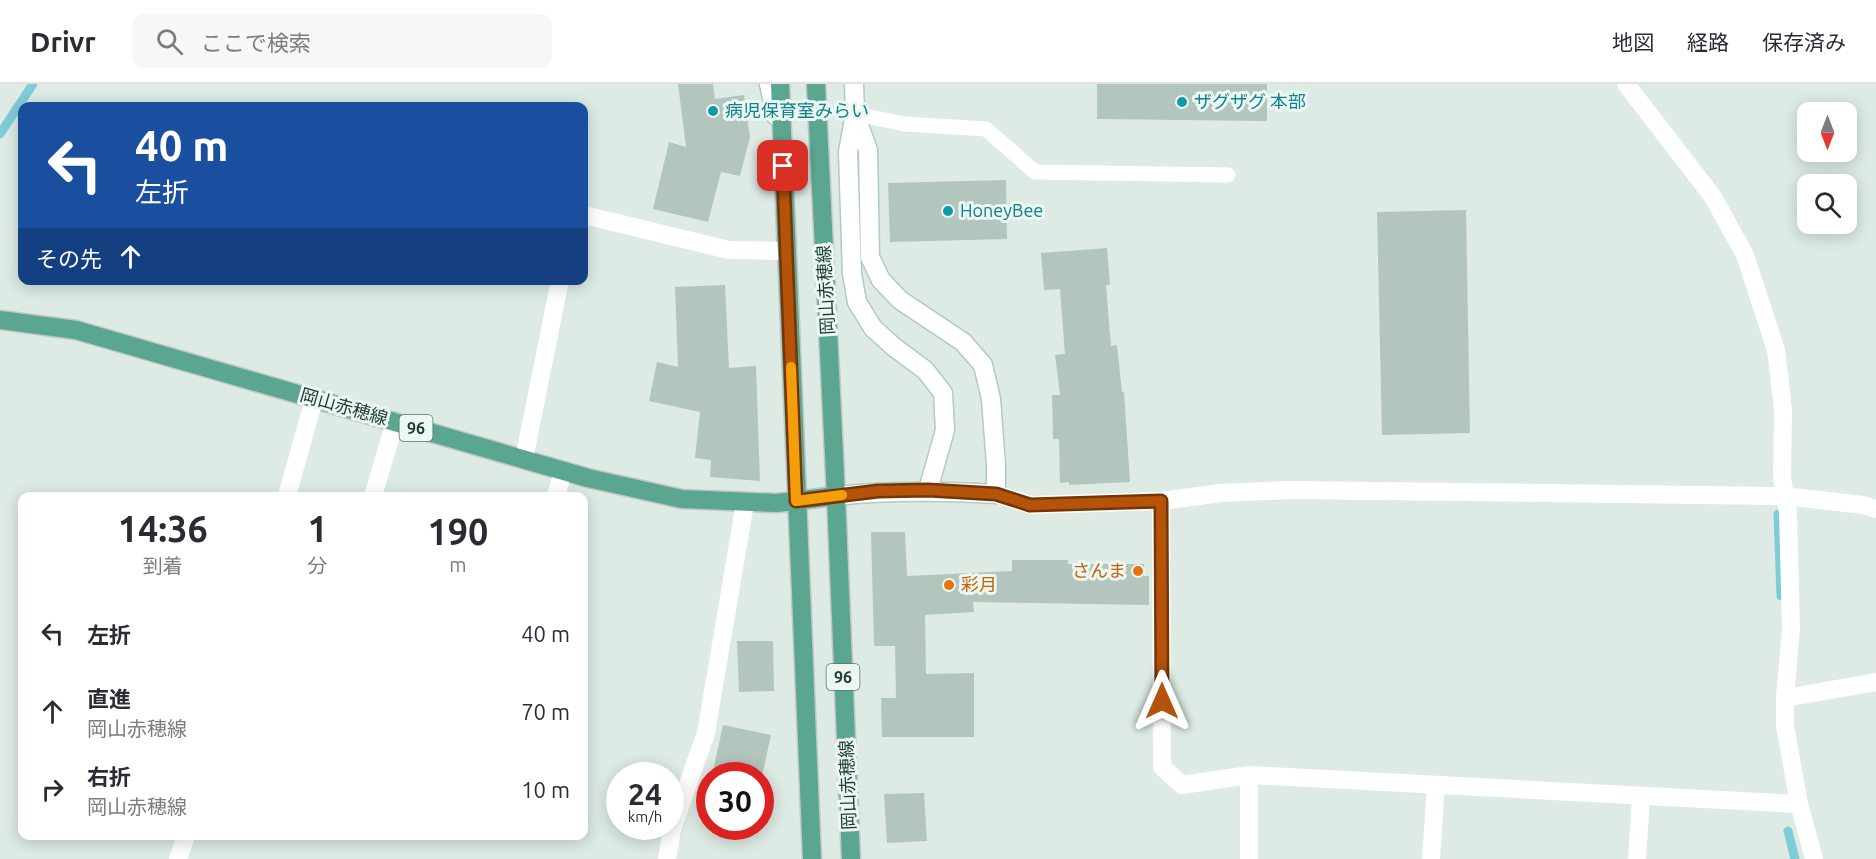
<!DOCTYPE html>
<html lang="ja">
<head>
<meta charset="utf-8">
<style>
	:root { --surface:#fff; --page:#f7f7f7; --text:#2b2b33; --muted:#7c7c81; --line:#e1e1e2 }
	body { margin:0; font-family:Ubuntu,"Noto Sans JP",sans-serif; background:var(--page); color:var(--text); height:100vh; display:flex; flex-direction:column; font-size:22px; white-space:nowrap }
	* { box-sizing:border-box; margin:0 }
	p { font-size:20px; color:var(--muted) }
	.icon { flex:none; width:33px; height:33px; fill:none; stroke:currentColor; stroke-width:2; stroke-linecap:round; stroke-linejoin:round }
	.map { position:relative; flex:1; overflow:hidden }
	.sheet { position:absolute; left:18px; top:408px; width:570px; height:348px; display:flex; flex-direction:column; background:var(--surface); border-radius:12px; box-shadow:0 3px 15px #0003 }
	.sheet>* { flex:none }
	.guide { position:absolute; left:18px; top:18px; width:570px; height:183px; border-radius:12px; box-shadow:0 3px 15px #0003; background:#1a4fa0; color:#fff; overflow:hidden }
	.needle { width:39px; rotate:180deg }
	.fabs { position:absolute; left:1797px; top:18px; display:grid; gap:12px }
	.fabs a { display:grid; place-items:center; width:60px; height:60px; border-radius:12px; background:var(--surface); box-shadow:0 3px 15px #0003; font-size:30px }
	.speed { position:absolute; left:606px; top:678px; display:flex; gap:12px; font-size:30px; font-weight:700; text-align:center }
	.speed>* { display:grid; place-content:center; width:78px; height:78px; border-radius:50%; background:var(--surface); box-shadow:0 3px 15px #0003; line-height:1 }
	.speed small { font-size:15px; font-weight:400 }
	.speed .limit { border:9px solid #d22; background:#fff; color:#111 }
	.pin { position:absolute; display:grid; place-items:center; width:51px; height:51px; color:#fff; margin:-26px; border-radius:12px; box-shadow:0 3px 9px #0006 }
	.me { position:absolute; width:66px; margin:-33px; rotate:0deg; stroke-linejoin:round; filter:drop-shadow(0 0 4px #0008) }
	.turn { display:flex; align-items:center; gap:21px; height:126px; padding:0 18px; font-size:27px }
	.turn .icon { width:78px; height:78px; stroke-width:2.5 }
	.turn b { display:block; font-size:42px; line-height:51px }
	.then { display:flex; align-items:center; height:57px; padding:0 18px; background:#0003; gap:12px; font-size:22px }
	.eta { display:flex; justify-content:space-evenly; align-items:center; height:102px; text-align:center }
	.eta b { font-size:36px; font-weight:600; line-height:42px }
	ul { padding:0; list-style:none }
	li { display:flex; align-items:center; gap:18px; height:78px; padding:0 18px }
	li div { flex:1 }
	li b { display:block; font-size:22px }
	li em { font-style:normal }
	header { display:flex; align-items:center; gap:36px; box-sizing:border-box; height:84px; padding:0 30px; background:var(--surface); border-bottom:2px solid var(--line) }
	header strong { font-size:28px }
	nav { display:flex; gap:33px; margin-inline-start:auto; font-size:21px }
	.search { width:420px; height:54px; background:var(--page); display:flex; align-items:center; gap:15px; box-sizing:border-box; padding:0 21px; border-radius:12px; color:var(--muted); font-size:22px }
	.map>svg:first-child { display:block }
</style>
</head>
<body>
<header>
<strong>Drivr</strong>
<div class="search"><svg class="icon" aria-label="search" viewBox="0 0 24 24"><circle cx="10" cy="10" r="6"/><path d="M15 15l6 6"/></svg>ここで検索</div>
<nav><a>地図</a><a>経路</a><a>保存済み</a></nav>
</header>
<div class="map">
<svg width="1876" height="775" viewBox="0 0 1876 775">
	<rect width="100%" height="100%" fill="#ddebe4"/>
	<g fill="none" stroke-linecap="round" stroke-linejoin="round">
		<g stroke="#7dccd8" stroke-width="9">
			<polyline points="0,50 33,0"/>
			<polyline points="1778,430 1781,512"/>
			<polyline points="1788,747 1795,775"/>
		</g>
	</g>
	<g fill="#b2c6bd">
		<polygon points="678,0 713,0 715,15 744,11 750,53 740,92 721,88 708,138 653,125 669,58 686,63"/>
		<polygon points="1097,0 1267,0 1267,37 1097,35"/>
		<polygon points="1006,96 1007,155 890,158 888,99"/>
		<polygon points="1466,126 1470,349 1382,351 1377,128"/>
		<polygon points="1107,164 1110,201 1106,201 1111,262 1117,261 1122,308 1124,308 1130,398 1069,401 1069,398 1060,399 1059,355 1053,355 1052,311 1060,311 1055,271 1065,270 1060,205 1044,206 1041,169"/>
		<polygon points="725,201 729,284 756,282 760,397 710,393 711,376 695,374 700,328 649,317 657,278 678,283 675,203"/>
		<polygon points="871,448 905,448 907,492 1012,487 1012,476 1068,476 1068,480 1144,480 1144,492 1149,492 1149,521 973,518 974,528 925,531 926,590 974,589 974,653 882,653 881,614 896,614 895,562 874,562"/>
		<polygon points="737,557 773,557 774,607 739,608"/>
		<polygon points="723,641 771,651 762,692 712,692"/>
		<polygon points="924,709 927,757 887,759 884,710"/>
	</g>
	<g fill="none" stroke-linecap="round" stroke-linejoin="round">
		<g stroke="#afccc0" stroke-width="21">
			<g id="secondary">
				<polyline points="769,0 776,32"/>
				<polyline points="854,0 855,30 848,68 852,190 857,218 873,244 894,263 925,286 943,309 945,346 928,406"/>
				<path d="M 836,412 C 890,406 942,407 996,410 L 996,381 L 991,315 L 983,281 L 963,258 L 900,216 L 881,196 L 870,173 L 868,66 L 855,30"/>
			</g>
		</g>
		<g stroke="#c0c8c6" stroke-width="21">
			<g id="primary">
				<polyline points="780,0 812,775"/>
				<polyline points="816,0 836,412 851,775"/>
				<polyline points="0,236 76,246 588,394 682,415 777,419 836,412"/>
			</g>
		</g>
		<polyline stroke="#fff" stroke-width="15" points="855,30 905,40 986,45 1035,88 1228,91"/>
		<g stroke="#fff" stroke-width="18">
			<polyline points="1626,0 1713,113 1745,171 1776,266 1783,325 1782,394 1788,429 1791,543 1785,614 1785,642 1799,720 1814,775"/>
			<polyline points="584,131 729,166 786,167"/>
			<polyline points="524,375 560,196"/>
			<polyline points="996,410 1031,421 1161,417 1221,409 1290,406 1784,412 1863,421 1876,425"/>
			<polyline points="287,412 314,315"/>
			<polyline points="373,412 395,338"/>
			<polyline points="556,412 563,387"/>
			<polyline points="1161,417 1162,683 1182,701 1249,691 1799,720"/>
			<polyline points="1785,614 1876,598"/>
			<polyline points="1249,691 1249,775"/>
			<polyline points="178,775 186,752"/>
			<polyline points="667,775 672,745 706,649 745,419"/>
			<polyline points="1431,775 1436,701"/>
			<polyline points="1637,775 1641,713"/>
		</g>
		<use href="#secondary" stroke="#fff" stroke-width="18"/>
		<use href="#primary" stroke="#5ba691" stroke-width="18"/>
	</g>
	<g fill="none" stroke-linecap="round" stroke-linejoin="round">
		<g stroke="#753606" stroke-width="15">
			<polyline id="route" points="783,82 796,417 878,407 928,406 996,410 1030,421 1161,417 1162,617"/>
		</g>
		<use href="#route" stroke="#b45309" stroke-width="10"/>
		<polyline stroke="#f59e0b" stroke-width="10" points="791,283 796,417 842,411"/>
	</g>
	<g fill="#0f9aa8" stroke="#edf7f2" stroke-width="2">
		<circle cx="1182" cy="18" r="6"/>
		<circle cx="713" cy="27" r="6"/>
		<circle cx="948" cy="127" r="6"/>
	</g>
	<g fill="#e8710a" stroke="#edf7f2" stroke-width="2">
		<circle cx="1138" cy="487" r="6"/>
		<circle cx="949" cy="501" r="6"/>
	</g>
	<g text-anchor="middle" stroke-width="6" stroke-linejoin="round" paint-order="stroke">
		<g fill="#edf7f2" stroke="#5b746c" stroke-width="1.5">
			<rect x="399.5" y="331" width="33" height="26" rx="4.5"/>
			<rect x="826.5" y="580" width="33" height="26" rx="4.5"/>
		</g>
		<g font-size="16" font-weight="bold" fill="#1d3c33">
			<text x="416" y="350">96</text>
			<text x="843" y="599">96</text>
		</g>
		<g font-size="18" fill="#0d838f" stroke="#edf7f2" text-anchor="start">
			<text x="1194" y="24">ザグザグ 本部</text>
			<text x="725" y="33">病児保育室みらい</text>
			<text x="960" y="133">HoneyBee</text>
		</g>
		<g font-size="18" fill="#1d3c33" stroke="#edf7f2">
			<text transform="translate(826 206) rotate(-93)" y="6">岡山赤穂線</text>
			<text transform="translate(344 323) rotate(16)" y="6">岡山赤穂線</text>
			<text transform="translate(848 701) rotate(-92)" y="6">岡山赤穂線</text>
		</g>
		<g font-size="18" fill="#c56008" stroke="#edf7f2" text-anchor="end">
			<text x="1126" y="493">さんま</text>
			<text x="961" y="507" text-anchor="start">彩月</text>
		</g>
	</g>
</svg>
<div class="fabs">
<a><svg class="needle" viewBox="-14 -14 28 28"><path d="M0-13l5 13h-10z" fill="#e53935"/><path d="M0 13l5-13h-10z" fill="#7c7c81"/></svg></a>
<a><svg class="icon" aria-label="search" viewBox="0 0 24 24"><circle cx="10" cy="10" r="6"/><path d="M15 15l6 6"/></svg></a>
</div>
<div class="speed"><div>24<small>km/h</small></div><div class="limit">30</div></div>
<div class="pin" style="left:783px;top:82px;background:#d93025"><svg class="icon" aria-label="arrive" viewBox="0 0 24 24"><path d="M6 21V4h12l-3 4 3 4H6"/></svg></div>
<svg class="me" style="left:1162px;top:617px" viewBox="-20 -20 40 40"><path d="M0-17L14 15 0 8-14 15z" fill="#b45309" stroke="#fff" stroke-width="4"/></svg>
<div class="guide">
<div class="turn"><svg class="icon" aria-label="left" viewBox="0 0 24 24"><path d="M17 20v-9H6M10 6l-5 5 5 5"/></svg><div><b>40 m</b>左折</div></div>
<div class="then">その先<svg class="icon" aria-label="ahead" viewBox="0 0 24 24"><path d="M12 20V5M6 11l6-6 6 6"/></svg></div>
</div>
<section class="sheet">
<div class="eta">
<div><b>14:36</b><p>到着</p></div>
<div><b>1</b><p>分</p></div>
<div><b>190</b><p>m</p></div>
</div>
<ul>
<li><svg class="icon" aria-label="left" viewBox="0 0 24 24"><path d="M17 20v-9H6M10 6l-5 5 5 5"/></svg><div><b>左折</b></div><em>40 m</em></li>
<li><svg class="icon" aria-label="ahead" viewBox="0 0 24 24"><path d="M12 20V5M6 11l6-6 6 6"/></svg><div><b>直進</b><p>岡山赤穂線</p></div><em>70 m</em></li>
<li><svg class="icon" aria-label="right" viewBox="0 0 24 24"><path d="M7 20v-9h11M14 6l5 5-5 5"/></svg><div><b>右折</b><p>岡山赤穂線</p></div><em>10 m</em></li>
</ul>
</section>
</div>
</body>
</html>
